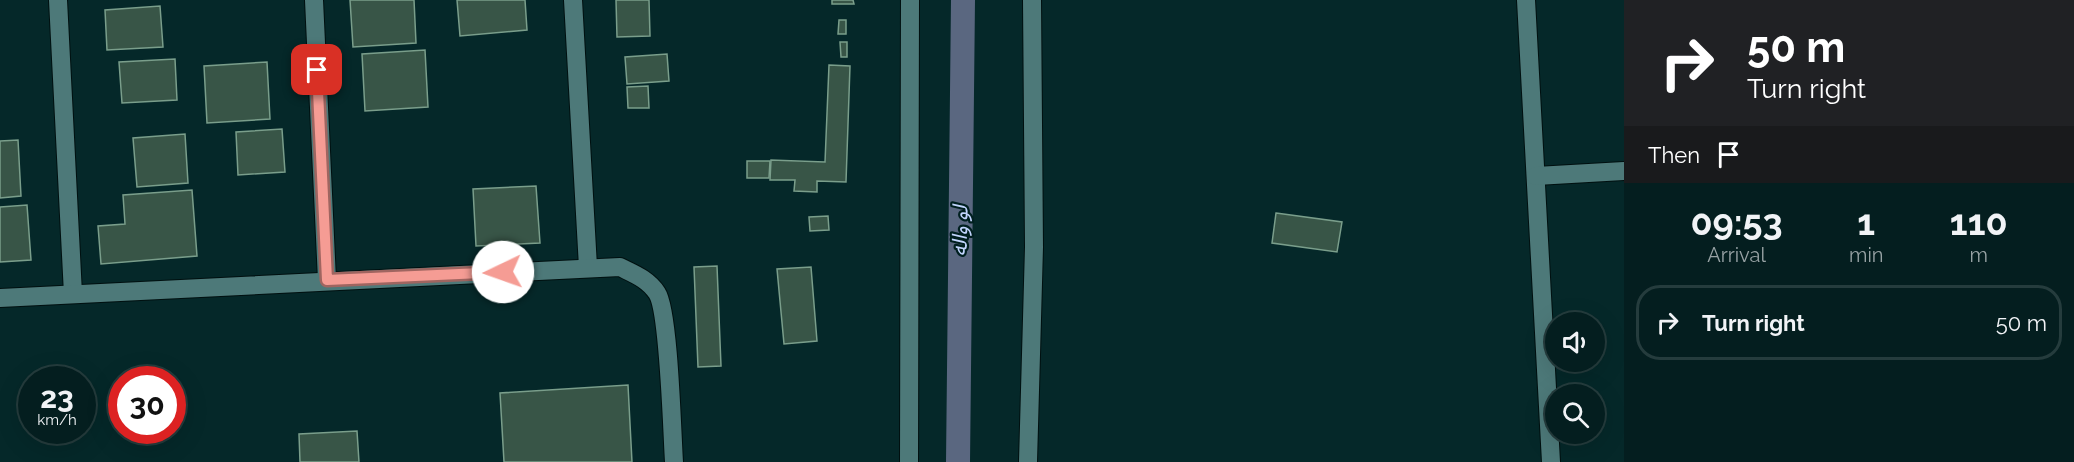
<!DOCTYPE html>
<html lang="en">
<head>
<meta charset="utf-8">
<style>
	:root { --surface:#041e1f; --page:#122b2c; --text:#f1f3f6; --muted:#97a2a4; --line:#253c3d }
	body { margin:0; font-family:Raleway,"Noto Sans Arabic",sans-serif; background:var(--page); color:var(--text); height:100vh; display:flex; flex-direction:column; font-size:22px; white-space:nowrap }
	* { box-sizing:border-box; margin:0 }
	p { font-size:20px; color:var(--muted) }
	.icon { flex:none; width:33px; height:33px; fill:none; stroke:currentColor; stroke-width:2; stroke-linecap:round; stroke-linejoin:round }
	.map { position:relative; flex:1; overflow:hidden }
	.drawer { display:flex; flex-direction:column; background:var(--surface); width:450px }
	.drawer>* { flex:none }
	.top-card { background:#202124; color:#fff; overflow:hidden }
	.fabs { position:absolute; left:1545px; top:312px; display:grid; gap:12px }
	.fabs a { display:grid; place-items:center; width:60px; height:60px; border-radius:50%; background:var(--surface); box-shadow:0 6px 24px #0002,0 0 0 2px var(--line); font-size:30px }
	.speed { position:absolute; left:18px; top:366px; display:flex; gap:12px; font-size:30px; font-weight:700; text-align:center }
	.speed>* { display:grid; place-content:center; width:78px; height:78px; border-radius:50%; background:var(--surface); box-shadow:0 6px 24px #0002,0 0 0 2px var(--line); line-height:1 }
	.speed small { font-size:15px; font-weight:400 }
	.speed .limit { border:9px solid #d22; background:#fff; color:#111 }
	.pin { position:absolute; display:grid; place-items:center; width:51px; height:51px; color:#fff; margin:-26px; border-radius:12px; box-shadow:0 3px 9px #0006 }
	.me { position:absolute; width:66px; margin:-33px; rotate:267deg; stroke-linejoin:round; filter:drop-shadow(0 0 4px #0008) }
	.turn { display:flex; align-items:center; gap:21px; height:126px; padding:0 24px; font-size:27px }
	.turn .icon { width:78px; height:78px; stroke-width:2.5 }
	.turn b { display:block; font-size:42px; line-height:51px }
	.then { display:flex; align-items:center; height:57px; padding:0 24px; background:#0003; gap:12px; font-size:22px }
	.eta { display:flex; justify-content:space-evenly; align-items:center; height:102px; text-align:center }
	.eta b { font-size:36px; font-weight:700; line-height:42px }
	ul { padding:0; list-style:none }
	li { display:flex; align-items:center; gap:18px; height:75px; margin:0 12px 9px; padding:0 12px; border:3px solid var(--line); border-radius:24px }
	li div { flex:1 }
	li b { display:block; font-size:22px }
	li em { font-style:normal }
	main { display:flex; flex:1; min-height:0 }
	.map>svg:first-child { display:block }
</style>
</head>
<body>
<main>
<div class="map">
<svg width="1624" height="462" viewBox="0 0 1624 462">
	<rect width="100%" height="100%" fill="#052829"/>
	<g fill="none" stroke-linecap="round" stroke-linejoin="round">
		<polyline stroke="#5a6780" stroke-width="24" points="958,462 963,0"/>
	</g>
	<g fill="#385547" stroke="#7a9e8b" stroke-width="1.5">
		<polygon points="350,0 414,0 416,43 353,47"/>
		<polygon points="457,0 525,0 527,30 460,36"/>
		<polygon points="616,0 649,0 650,36 617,37"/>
		<polygon points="832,0 853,0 854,4 832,4"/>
		<polygon points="160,6 163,47 107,50 105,10"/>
		<polygon points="839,20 846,20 846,34 838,34"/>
		<polygon points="840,42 847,42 847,57 841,57"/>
		<polygon points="425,50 428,107 365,111 362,54"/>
		<polygon points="667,54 669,81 627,84 625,57"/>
		<polygon points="175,59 177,100 122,103 119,62"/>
		<polygon points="267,62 270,119 207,123 204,66"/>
		<polygon points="829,65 850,66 846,182 817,181 817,192 794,191 795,180 770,180 771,160 825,162"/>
		<polygon points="648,86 649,108 628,108 627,87"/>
		<polygon points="282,129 285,172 238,175 236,132"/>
		<polygon points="185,134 188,183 137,187 133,138"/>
		<polygon points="18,140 21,196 0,198 0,141"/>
		<polygon points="747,161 770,161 769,178 747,178"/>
		<polygon points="536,186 540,243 476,246 473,189"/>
		<polygon points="192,190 197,256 101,264 98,226 125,224 123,195"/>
		<polygon points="27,205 31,260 0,262 0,207"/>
		<polygon points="1276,213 1342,222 1337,252 1272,243"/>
		<polygon points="828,216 829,230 810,231 809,217"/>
		<polygon points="717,266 721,366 698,367 694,267"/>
		<polygon points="811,267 817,341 784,344 777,269"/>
		<polygon points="628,385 632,462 504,462 500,393"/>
		<polygon points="357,431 359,462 300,462 299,434"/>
	</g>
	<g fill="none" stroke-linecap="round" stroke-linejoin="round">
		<g stroke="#001010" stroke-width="20">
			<g id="minor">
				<polyline points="58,0 73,294"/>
				<polyline points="314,0 327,280"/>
				<polyline points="573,0 588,267"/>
				<polyline points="1526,0 1551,462"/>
				<polyline points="1536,176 1624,171"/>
				<path d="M 0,298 L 620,267 C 634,274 648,279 657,293 C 669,311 672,432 674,462"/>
				<polyline points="909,462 910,0"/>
				<polyline points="1028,462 1034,247 1032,0"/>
			</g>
		</g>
		<use href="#minor" stroke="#4d7979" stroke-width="18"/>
	</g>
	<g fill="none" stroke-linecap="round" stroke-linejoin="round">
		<g stroke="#9f6560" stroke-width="15">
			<polyline id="route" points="317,70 327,280 503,272"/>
		</g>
		<use href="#route" stroke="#f59c94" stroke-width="10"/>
	</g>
	<g text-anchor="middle" stroke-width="4.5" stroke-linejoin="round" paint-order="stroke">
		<g font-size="21" font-style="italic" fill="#c1d4fc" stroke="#001f1f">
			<text transform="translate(960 231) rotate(-89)" y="7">لو واله</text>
		</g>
	</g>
</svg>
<div class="fabs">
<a><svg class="icon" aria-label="sound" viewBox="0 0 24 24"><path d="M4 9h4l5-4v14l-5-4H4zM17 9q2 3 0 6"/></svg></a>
<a><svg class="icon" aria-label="search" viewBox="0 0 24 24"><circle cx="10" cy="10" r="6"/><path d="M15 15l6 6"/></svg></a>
</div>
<div class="speed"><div>23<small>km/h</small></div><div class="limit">30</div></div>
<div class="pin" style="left:317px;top:70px;background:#d93025"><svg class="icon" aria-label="arrive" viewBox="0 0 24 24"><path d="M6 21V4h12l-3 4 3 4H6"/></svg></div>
<svg class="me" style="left:503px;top:272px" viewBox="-20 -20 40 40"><circle r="19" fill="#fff"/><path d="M0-13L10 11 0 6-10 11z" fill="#f59c94"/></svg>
</div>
<section class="drawer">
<div class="top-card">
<div class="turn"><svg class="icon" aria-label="right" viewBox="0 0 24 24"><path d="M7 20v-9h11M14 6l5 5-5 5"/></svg><div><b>50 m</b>Turn right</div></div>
<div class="then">Then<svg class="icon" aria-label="arrive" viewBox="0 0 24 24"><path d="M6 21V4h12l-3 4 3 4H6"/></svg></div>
</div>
<div class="eta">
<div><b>09:53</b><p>Arrival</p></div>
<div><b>1</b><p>min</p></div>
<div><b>110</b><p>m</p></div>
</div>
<ul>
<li><svg class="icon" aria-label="right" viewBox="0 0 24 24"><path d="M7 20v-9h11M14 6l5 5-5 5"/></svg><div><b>Turn right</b></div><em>50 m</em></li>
</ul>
</section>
</main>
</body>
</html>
